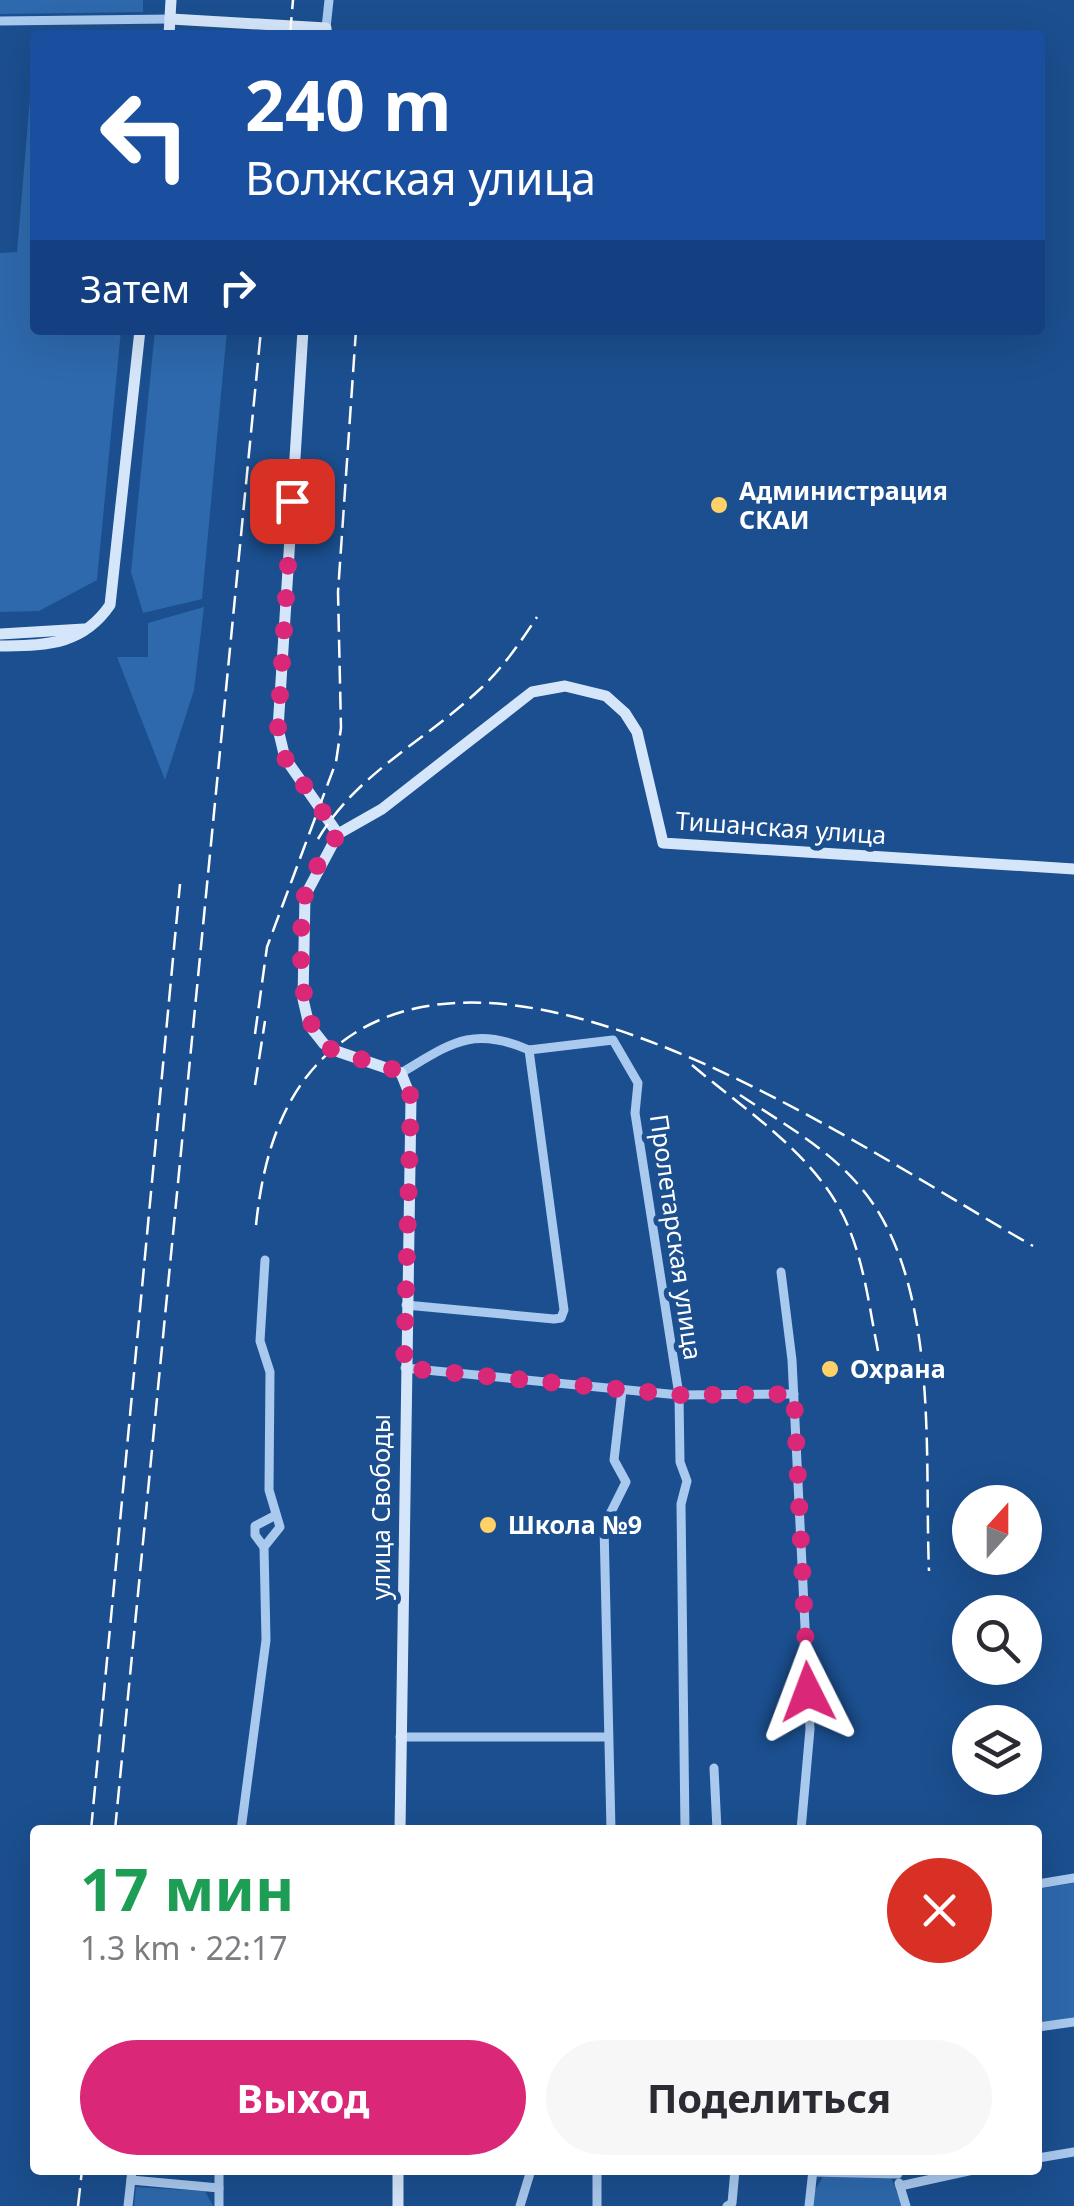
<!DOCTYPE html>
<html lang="ru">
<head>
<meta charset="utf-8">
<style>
	:root { --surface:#fff; --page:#f7f7f7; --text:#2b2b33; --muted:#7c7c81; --accent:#db2777 }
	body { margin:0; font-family:"Noto Sans",sans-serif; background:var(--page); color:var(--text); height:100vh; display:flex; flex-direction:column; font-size:38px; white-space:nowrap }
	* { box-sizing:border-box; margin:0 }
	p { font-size:32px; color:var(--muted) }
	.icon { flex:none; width:55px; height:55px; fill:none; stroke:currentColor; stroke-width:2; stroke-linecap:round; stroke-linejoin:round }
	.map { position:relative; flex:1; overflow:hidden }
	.sheet { position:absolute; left:30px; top:1825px; width:1012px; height:350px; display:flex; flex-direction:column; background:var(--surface); border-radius:10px; box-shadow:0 10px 40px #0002 }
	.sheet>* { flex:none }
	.guide { position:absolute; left:30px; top:30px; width:1015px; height:305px; border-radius:10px; box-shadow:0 10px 40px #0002; background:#1a4fa0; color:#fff; overflow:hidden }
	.needle { width:65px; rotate:21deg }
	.controls { position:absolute; left:952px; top:1485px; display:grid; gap:20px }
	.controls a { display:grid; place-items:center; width:90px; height:90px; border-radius:50%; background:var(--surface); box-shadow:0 10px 40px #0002; font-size:50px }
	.pin { position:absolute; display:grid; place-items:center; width:85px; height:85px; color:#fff; margin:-42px; border-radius:20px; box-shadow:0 5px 15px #0006 }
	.me { position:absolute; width:110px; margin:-55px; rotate:357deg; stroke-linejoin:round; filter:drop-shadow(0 0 8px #0008) }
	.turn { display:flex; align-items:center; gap:35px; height:210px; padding:0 50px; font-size:45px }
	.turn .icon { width:130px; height:130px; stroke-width:2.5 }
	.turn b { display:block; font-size:70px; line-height:85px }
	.then { display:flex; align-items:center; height:95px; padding:0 50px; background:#0003; gap:20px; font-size:38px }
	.round { display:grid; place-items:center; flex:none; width:105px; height:105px; border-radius:52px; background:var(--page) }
	.overview { display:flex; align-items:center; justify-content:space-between; height:170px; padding:0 50px }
	h1 { font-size:60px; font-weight:700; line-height:75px; color:#1e9e55 }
	.button { display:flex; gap:20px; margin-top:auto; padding:20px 50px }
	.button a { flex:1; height:115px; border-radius:60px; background:var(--accent); color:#fff; font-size:40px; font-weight:700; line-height:115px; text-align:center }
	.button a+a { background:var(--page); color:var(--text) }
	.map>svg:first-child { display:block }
</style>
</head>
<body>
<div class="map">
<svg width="1074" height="2206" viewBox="0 0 1074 2206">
	<rect width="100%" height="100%" fill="#1b4f8f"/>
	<g fill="#2e69ad">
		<polygon points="0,0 143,0 143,12 0,14"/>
		<polygon points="35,40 35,330 121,330 97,580 39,611 0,612 0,253 17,252"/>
		<polygon points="155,330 227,330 202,599 143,613 131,572"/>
		<polygon points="204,607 194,690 165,780 117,657 148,657 148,623"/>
		<polygon points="1074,1883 1074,2019 1038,2022 1038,1889"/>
		<polygon points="823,2177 891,2177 902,2206 812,2206 812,2195"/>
		<polygon points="136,2187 205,2191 213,2206 134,2206"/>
	</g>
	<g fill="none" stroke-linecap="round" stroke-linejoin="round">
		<g stroke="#a9c9ee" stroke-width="9">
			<polyline points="0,21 171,19"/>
			<polyline points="326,28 329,0"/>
			<polyline points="529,1050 613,1040 638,1083 635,1113 679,1395 680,1462 687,1481 681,1504 685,1830"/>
			<path d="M 401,1073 C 450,1044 472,1025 529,1050 L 564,1310 L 561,1318 L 554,1319 L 406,1305"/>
			<polyline points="781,1272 792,1360 810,1729 801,1830"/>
			<polyline points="405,1368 679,1395 794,1394"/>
			<polyline points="264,1547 255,1535 255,1526 276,1515"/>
			<polyline points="400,1737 606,1737"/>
			<polyline points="714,1768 717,1830"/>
			<polyline points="241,1830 266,1640 264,1547 280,1527 269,1490 270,1372 260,1341 265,1260"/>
			<polyline points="611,1830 604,1526 626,1482 614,1460 622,1391"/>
			<polyline points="1038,1884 1074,1878"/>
			<polyline points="1038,2027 1074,2022"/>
			<polyline points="1038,2158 1074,2152"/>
			<polyline points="813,2172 898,2174"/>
			<polyline points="131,2180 219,2188"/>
			<polyline points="899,2183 906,2206"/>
			<polyline points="900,2186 973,2170"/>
			<polyline points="128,2206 132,2170"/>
			<polyline points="219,2206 219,2170"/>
			<polyline points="520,2206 531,2170"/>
			<polyline points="597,2206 597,2170"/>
			<polyline points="727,2206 732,2203 735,2170"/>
			<polyline points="809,2206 813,2170"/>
		</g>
		<g stroke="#d6e6fa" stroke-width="11">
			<polyline points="171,19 326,28 326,35"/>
			<polyline points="169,35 171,0"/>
			<polyline points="303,330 278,729 285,758 338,834"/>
			<polyline points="0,634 84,629"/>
			<path d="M 0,646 C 46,645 82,646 110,605 L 140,330"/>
			<polyline points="400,1830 411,1098 401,1073 339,1052 324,1044 309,1025 303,999 305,896 338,834 382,809 532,692 565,686 606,696 625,713 637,732 663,843 1074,869"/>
			<polyline points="398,2206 398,2170"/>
		</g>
		<g stroke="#fff" stroke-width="2.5" stroke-dasharray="18 8" stroke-linecap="butt">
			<polyline points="290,35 293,0"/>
			<path d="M 318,839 C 357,773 425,741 479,690 C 502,669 520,643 537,617"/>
			<polyline points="255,1034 267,947 336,762 341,728 338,592 356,330"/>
			<path d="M 692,1065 C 748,1113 822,1158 850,1231 C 865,1269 870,1311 878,1351"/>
			<polyline points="255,1085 265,1021"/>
			<path d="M 740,1095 C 779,1121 824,1146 856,1182 C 941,1275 924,1451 929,1571"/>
			<path d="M 256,1225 C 264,1148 287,1074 358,1031 C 540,922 872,1155 1033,1246"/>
			<polyline points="91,1830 180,884"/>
			<polyline points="115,1830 261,330"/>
			<polyline points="78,2206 82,2170"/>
		</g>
	</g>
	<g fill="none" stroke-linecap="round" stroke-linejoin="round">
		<path stroke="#db2777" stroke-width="18" stroke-dasharray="0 32.4" d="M 292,501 L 278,728 L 285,758 L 338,834 C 326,852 310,874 305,895 C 298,928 297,1023 325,1045 C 358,1070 397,1048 411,1098 L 404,1368 L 679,1395 L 794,1394 L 808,1692"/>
	</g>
	<g fill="#ffd166" stroke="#1b4f8f" stroke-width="4">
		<circle cx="719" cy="505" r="10"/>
		<circle cx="830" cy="1369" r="10"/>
		<circle cx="488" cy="1525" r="10"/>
	</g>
	<g text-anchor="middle" stroke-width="10" stroke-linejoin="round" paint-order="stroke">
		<g font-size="25" font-weight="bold" fill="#fff" stroke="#1b4f8f" text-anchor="start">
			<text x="739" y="500">Администрация<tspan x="739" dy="29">СКАИ</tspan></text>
			<text x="850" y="1378">Охрана</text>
			<text x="508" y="1534">Школа №9</text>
		</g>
		<g font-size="25" fill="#fff" stroke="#1b4f8f">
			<text transform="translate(781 828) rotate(4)" y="9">Тишанская улица</text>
			<text transform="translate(676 1237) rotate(82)" y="9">Пролетарская улица</text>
			<text transform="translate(381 1507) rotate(-90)" y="9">улица Свободы</text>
		</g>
	</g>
</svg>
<div class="controls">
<a><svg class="needle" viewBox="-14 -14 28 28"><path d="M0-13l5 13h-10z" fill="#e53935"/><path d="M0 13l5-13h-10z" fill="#7c7c81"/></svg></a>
<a><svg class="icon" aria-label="search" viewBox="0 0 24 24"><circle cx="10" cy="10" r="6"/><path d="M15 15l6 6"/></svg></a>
<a><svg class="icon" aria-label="layers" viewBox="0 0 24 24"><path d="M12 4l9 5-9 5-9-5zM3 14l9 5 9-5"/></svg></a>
</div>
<div class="pin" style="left:292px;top:501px;background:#d93025"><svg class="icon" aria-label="arrive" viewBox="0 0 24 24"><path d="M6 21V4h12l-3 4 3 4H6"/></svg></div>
<svg class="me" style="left:808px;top:1692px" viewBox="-20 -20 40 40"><path d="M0-17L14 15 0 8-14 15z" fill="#db2777" stroke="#fff" stroke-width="4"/></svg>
<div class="guide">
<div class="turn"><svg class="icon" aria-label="left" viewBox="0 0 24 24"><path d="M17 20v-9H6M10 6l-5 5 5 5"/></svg><div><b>240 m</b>Волжская улица</div></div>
<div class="then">Затем<svg class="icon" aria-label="right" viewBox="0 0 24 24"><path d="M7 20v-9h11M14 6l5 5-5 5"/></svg></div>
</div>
<section class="sheet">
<div class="overview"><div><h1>17 мин</h1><p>1.3 km · 22:17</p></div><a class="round" style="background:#d93025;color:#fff"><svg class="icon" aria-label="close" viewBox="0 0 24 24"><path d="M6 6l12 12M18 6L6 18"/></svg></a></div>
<div class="button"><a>Выход</a><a>Поделиться</a></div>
</section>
</div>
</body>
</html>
